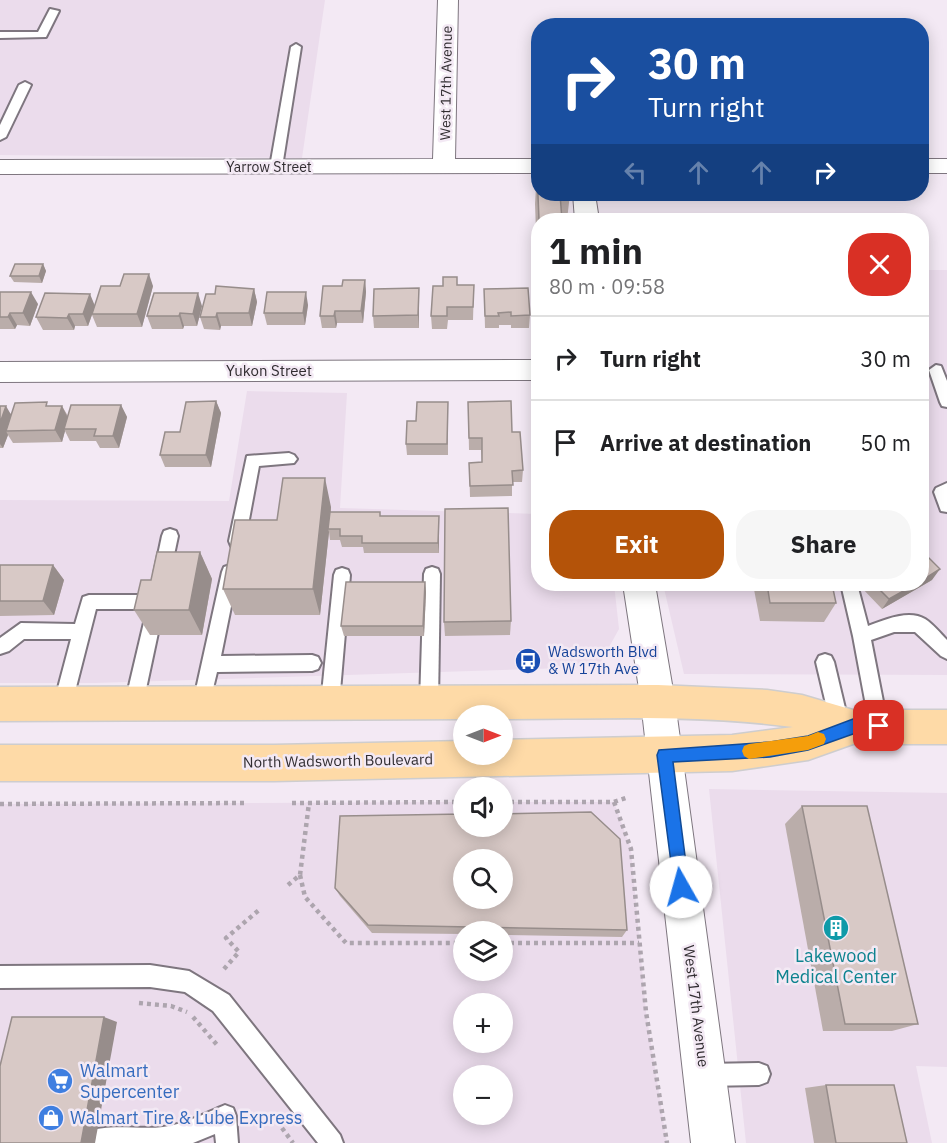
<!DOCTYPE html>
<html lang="en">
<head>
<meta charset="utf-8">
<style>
	:root { --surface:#fff; --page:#f6f6f6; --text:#202124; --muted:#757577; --line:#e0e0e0; --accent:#b45309 }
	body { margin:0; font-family:"IBM Plex Sans",sans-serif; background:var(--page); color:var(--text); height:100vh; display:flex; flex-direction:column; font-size:22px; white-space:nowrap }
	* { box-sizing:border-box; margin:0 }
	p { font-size:20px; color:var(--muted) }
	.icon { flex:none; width:33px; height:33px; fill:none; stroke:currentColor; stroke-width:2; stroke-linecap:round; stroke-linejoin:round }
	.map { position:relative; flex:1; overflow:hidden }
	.side { position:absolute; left:531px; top:213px; width:398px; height:378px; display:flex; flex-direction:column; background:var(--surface); border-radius:24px; box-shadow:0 3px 15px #0003 }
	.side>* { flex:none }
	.hud { position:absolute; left:531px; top:18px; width:398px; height:183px; border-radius:24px; box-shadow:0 3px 15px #0003; background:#1a4fa0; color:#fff; overflow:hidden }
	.needle { width:39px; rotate:90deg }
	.buttons { position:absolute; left:453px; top:705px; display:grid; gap:12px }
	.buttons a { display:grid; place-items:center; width:60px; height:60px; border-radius:50%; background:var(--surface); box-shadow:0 3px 15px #0003; font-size:30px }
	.pin { position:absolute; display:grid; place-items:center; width:51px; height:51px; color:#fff; margin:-26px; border-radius:12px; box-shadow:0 3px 9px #0006 }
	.me { position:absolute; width:66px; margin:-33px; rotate:353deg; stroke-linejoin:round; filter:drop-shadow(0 0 4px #0008) }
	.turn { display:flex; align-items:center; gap:21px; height:126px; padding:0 18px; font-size:27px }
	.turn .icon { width:78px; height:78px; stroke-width:2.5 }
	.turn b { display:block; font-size:42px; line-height:51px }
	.lanes { display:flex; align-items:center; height:57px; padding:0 18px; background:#0003; justify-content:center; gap:30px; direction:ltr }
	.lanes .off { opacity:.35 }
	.round { display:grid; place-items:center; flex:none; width:63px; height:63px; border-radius:24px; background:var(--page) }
	.overview { display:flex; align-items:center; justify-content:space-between; height:102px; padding:0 18px }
	h1 { font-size:36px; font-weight:800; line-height:45px }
	.cta { display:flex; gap:12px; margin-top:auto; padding:12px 18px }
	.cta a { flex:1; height:69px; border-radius:24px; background:var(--accent); color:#fff; font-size:24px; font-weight:800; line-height:69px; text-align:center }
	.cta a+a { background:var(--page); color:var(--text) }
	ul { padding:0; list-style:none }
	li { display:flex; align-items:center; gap:18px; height:84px; padding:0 18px; border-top:2px solid var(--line) }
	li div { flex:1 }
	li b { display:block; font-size:22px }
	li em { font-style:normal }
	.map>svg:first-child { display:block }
</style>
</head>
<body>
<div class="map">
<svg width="947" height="1143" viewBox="0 0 947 1143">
	<rect width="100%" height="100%" fill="#f3e9f4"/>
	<g fill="#ebdcec" fill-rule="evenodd">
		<polygon points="0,0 325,0 302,158 0,155"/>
		<polygon points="921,270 947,270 947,675 684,674 663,584 921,584"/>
		<polygon points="247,391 347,393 340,508 538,514 538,584 614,584 619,629 598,667 95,683 0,683 0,500 229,501"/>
		<polygon points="709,789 947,793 947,1067 916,1066 932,1143 746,1143"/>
		<path d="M 463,802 L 464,826 L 502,826 L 503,802 L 614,802 L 631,849 L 646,1012 L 667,1143 L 0,1143 L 0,804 ZM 464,860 L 502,860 L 502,898 L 464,898 ZM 464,932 L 502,932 L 502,970 L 464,970 ZM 464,1004 L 502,1004 L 502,1042 L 464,1042 ZM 464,1076 L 502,1076 L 502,1114 L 464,1114 Z"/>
	</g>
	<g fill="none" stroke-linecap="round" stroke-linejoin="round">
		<g stroke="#7e767f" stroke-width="4">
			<g id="service">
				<polygon points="50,9 59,11 46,37 0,38 0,32 38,32"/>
				<polygon points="296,44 301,47 282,167 276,171 270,167 291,47"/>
				<polygon points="25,82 31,85 6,137 0,140 0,125 19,85"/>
				<polygon points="936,365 941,366 947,381 947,407 942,406 940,402 929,370"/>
				<polygon points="289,453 294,455 297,459 294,463 259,466 245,541 243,546 237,548 231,546 229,541 247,456"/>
				<polygon points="947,483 947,512 941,511 934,492 936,488"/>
				<polygon points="170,529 176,531 178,536 170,574 168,579 162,581 156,579 154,574 162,536 164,531"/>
				<polygon points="230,565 236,567 238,572 221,656 312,655 318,657 321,663 318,669 312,671 217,672 208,709 202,711 196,709 193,703 222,572 224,567"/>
				<polygon points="432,567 438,569 440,574 438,703 435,709 429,711 423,709 420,703 424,574 426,569"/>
				<polygon points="342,568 348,570 350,575 339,703 336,709 330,711 324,709 321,703 334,575 336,570"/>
				<path d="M 841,584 L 857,584 L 868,626 C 884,620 909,609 925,619 C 933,624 940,633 947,640 L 947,659 L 941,656 L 915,632 L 894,632 L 871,640 L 888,727 L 885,733 L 879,736 L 873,733 L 870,727 L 853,636 Z"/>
				<polygon points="89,595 138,595 144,597 146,602 144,607 138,609 96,609 72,703 69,709 63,711 57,709 54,703 71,639 24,639 9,651 0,654 0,638 21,623 75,624 83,597"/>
				<polygon points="154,607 160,609 162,614 143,703 140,709 134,711 128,709 125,703 146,614 148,609"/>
				<polygon points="825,654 831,656 834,662 849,725 846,731 840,734 834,731 831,725 816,662 819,656"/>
				<polygon points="150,965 189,971 229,995 340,1135 343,1143 318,1143 213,1011 185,992 150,987 0,988 0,966"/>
				<polygon points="759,1063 767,1066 770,1074 767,1082 759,1085 705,1086 697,1083 694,1075 697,1067 705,1064"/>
				<path d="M 225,1105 L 233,1108 L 236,1116 L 238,1143 L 216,1143 L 215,1134 L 193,1143 L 85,1143 L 84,1140 L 87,1132 C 109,1123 139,1130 163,1127 C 186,1124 203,1114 225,1105 Z"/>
			</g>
		</g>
		<g stroke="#7e767f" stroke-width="2">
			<g id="minor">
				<polygon points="438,0 458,0 455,159 538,159 538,173 0,174 0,160 433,159"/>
				<rect x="921" y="159" width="26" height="14"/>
				<polygon points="573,194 595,194 599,220 575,220"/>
				<polygon points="538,360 538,380 0,382 0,362"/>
				<polygon points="623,584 655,584 675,702 735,1143 691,1143 641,702"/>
			</g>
		</g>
		<g stroke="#cecdce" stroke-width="3">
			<path id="primary" d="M 658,685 L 767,690 L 802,695 L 853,710 L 947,710 L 947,744 L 853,744 L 808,760 L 732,771 L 274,781 L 0,781 L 0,745 L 274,745 L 464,741 L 464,754 L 502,754 L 502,740 L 732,735 L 793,727 C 697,714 599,719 502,719 L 502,716 L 464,716 L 464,719 L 0,721 L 0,687 Z"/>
		</g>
		<g stroke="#ada5ae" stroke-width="4.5" stroke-dasharray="4 4" stroke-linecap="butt">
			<polyline points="502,802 614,802 626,798"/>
			<polyline points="614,802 631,849 646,1012 667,1143"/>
			<polyline points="292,803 464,802"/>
			<polyline points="0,804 248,803"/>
			<polyline points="300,875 305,897 346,943 464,943"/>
			<polyline points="288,885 300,875 309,803"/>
			<polyline points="502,943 639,943"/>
			<polyline points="224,969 239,952 226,938 259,910"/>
			<polyline points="139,1003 171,1006 187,1012"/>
			<polyline points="193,1017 218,1046"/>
			<polyline points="282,1128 293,1143"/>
		</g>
		<use href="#service" fill="#fff" fill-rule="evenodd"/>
		<use href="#minor" fill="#fff" fill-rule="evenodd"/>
		<use href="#primary" fill="#fedaa7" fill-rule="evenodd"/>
	</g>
	<g fill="#baadaa">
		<polygon points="537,171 538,194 570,194 567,220 538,220 538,328 535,328 533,263 536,231 535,204"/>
		<polygon points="43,264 46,271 42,283 14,282 10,276"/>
		<polygon points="365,280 366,292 363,323 337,323 336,328 322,328 320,316 342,286"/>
		<polygon points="457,285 474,285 473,320 448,320 447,329 432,329 431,316"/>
		<polygon points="153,286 142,327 97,327 92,315 88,326 75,326 74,330 43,330 36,317 95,305"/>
		<polygon points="419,288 419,328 374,328 373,316"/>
		<polygon points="254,289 257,302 252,326 221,326 220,330 204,329 200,317"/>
		<polygon points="484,289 530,315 529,328 511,328 511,325 499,325 499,328 485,328"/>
		<polygon points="0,292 38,304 30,326 17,325 15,329 0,329"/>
		<polygon points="308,305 305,325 267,325 264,313"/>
		<polygon points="202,306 197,326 184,326 183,329 152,329 147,316"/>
		<polygon points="216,401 221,413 211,467 165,467 160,455 180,432"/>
		<polygon points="448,402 448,455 407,455 406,444 416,421"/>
		<polygon points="468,402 512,432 523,470 522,482 512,482 512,496 470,497 469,463 482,462 481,450 469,450"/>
		<polygon points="121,405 127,417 119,448 100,448 96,441 70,441 65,431 62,442 13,443 8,435 3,448 0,448 0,406 11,414 49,406 62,406 68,416"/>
		<polygon points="331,507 331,512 381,516 439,516 439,553 364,553 363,547 342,547 340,540 330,540 329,532 320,615 235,615 223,589 277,520"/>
		<polygon points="200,552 212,579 202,635 150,635 134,610"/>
		<polygon points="0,565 53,565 64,580 54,615 0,616"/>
		<polygon points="932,580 882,609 861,587 864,584 921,584"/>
		<polygon points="425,582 426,592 424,636 344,636 341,626"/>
		<polygon points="753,584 832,584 836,603 824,622 760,621"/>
		<polygon points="511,621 510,635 445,636 444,622"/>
		<polygon points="802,806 918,1024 892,1031 823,1031 785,824"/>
		<polygon points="335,888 627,930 622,937 502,935 502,932 464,932 464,934 372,933 340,896"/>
		<polygon points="826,1085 907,1143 814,1143 805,1088"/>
	</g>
	<g fill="#978d8b">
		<polygon points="43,264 46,271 42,283 39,276"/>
		<polygon points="149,274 153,286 142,327 137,314"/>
		<polygon points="365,280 366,292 363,323 361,311"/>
		<polygon points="419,288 419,328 418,315"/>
		<polygon points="254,289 257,302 252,326 249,313"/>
		<polygon points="31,292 38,304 30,326 23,313"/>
		<polygon points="306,292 308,305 305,325 303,313"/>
		<polygon points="198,293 202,306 197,326 193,314"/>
		<polygon points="90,294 95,306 88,326 83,314"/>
		<polygon points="335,311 337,323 336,328 334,316"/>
		<polygon points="10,313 17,325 15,329 8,317"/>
		<polygon points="180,313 184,326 183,329 179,316"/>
		<polygon points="217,313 221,326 220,330 216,317"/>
		<polygon points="69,314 75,326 74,330 67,318"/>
		<polygon points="216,401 221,413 211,467 206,455"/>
		<polygon points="121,405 127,417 119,448 113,436"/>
		<polygon points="6,406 13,418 6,431 8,435 3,448 0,444 0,423"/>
		<polygon points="62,406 68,418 64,429 65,431 62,442 55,430"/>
		<polygon points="325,478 331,507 329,529 328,529 329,532 320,615 313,589"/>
		<polygon points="439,516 439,553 438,543"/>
		<polygon points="200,552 212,579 202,635 189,610"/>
		<polygon points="53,565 64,580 54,615 43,601"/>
		<polygon points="940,569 932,580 882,609 889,599 916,584 921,584 921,581"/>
		<polygon points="425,582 426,592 424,636 423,626"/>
		<polygon points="104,1017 117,1022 95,1143 81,1143"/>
	</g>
	<g fill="#d8c9c6" stroke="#978d8b" stroke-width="1.5" fill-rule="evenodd">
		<polygon points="537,171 538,171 538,194 560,194 562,220 539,220"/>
		<polygon points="535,231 538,231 538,296"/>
		<polygon points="15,264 43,264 39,276 10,276"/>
		<polygon points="124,274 149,274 137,314 92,314 101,286 120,286"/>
		<polygon points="443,277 457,277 457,285 474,285 473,307 447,307 447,316 431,316 433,286 443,286"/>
		<polygon points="343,280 365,280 361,311 335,311 334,316 320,316 323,286 342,286"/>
		<polygon points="216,286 254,289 249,313 217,313 216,317 200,317 206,294 215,294"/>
		<polygon points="419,288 418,315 373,316 374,289"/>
		<polygon points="528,288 530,315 511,316 511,312 498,313 499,316 485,316 484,289"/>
		<polygon points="0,292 31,292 23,313 10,313 8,317 0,317"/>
		<polygon points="267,292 306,292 303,313 264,313"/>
		<polygon points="45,293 90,294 83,314 69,314 67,318 36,317"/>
		<polygon points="154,293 198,293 193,314 180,313 179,316 147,316"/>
		<polygon points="216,401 206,455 160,455 165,432 180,432 186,402"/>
		<polygon points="511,401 512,432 520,432 523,470 512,471 513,485 470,486 469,463 482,462 482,438 469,438 468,402"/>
		<polygon points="47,402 46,406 62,406 55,430 6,431 15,403"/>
		<polygon points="417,402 448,402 447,444 406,444 407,421 416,421"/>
		<polygon points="71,405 121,405 113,436 94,436 96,429 64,429"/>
		<polygon points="0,406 6,406 0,423"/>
		<polygon points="283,478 325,478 313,589 223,589 235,520 277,520"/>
		<polygon points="508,508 511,621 444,622 445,509"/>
		<polygon points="330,512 380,512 380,516 439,516 438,543 362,543 362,536 340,536 340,529 328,529"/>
		<polygon points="921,550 940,569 921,581"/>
		<polygon points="157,552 200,552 189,610 134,610 141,580 151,580"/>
		<polygon points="0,565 53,565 43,601 0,601"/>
		<polygon points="346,582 425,582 423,626 341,626"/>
		<polygon points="767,584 832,584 836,603 770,603"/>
		<polygon points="874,584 916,584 889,599"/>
		<polygon points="802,806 867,806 918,1024 845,1024"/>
		<path d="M 591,812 L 620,839 L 627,930 L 368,925 L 335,888 L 340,816 L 464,814 L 464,826 L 502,826 L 502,814 ZM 464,860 L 502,860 L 502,898 L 464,898 Z"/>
		<polygon points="12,1017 104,1017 81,1143 0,1143 0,1066"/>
		<polygon points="826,1085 894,1085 907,1143 836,1143"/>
	</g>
	<polygon fill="#1a73e8" stroke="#114b97" stroke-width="1.5" points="853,719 885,721 887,726 885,731 853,734 808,750 770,757 673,762 689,887 687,893 681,896 675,893 657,755 659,750 770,742 808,736"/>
	<polygon fill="#f59e0b" points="818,732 824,734 826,739 824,744 808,750 749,759 744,756 742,751 744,746 749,744 808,736"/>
	<defs>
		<g id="bus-disc" transform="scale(1.35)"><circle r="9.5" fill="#1a4fb4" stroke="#f3e9f4"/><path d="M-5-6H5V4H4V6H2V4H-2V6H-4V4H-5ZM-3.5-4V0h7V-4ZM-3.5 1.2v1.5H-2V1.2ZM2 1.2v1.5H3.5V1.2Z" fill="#fff"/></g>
		<g id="building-disc" transform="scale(1.35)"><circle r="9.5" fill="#0f9aa8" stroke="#f3e9f4"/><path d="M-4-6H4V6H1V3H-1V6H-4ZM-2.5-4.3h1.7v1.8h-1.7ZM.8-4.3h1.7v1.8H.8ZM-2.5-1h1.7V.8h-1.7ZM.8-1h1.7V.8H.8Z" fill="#fff"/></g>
		<g id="supermarket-disc" transform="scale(1.35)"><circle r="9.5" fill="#3f7fe0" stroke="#f3e9f4"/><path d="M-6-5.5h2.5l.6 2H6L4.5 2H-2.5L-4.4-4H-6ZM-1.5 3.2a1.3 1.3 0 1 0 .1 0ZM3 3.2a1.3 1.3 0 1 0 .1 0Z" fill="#fff"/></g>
		<g id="shop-disc" transform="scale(1.35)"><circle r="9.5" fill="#3f7fe0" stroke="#f3e9f4"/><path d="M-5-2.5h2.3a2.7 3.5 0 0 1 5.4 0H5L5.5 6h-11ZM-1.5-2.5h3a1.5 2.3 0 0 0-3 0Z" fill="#fff"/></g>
	</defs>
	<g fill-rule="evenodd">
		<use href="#bus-disc" x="528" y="661"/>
		<use href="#building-disc" x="836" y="928"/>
		<use href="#supermarket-disc" x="60" y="1081"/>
		<use href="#shop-disc" x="51" y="1118"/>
	</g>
	<g text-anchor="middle" stroke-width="5" stroke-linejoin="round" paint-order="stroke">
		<g font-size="14" fill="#312d31" stroke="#f3e9f4">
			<text transform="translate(446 83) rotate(-89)" y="5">West 17th Avenue</text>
			<text x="269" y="172">Yarrow Street</text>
		</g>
		<g font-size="15" fill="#312d31" stroke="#f3e9f4">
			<text x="269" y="376">Yukon Street</text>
			<text transform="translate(338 761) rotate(-1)" y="5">North Wadsworth Boulevard</text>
			<text transform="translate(696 1006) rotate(83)" y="5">West 17th Avenue</text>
		</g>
		<g font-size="15" fill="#164399" stroke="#f3e9f4" text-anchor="start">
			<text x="548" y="657">Wadsworth Blvd<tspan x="548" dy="17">&amp; W 17th Ave</tspan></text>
		</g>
		<g font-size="18" fill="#0d838f" stroke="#f3e9f4">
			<text x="836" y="962">Lakewood<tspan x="836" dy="21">Medical Center</tspan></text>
		</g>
		<g font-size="18" fill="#366cbe" stroke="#f3e9f4" text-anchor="start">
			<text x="80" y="1077">Walmart<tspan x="80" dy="21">Supercenter</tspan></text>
			<text x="70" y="1124">Walmart Tire &amp; Lube Express</text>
		</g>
	</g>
</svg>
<div class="buttons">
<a><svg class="needle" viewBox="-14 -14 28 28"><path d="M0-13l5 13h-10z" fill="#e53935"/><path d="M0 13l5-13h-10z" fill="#757577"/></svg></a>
<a><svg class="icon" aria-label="sound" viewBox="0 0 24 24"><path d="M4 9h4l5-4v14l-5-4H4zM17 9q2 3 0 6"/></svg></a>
<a><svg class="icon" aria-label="search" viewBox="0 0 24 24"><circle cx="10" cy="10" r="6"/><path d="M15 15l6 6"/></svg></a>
<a><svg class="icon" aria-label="layers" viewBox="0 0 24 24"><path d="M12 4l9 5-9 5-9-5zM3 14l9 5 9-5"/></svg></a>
<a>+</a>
<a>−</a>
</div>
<div class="pin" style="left:879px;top:726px;background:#d93025"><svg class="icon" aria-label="arrive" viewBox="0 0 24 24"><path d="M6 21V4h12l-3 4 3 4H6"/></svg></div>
<svg class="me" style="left:681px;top:887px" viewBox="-20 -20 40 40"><circle r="19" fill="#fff"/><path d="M0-13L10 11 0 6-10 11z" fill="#1a73e8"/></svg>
<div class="hud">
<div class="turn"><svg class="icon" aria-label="right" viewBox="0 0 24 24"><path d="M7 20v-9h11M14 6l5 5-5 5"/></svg><div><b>30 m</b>Turn right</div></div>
<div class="lanes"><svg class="icon off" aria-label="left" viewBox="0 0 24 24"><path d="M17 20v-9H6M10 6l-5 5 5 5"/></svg><svg class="icon off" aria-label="ahead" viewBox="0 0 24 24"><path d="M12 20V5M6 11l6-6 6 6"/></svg><svg class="icon off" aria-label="ahead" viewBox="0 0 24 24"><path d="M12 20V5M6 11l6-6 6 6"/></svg><svg class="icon" aria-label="right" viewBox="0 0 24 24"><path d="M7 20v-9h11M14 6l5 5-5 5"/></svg></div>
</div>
<section class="side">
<div class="overview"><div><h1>1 min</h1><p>80 m · 09:58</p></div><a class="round" style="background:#d93025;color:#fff"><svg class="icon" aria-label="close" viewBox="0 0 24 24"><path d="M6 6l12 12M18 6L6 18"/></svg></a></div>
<ul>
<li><svg class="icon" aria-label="right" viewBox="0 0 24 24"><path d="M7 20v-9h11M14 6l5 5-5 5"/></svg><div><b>Turn right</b></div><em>30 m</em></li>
<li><svg class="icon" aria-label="arrive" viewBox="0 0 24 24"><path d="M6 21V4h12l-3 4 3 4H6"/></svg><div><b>Arrive at destination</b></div><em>50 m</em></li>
</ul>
<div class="cta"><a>Exit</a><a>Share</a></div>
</section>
</div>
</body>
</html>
